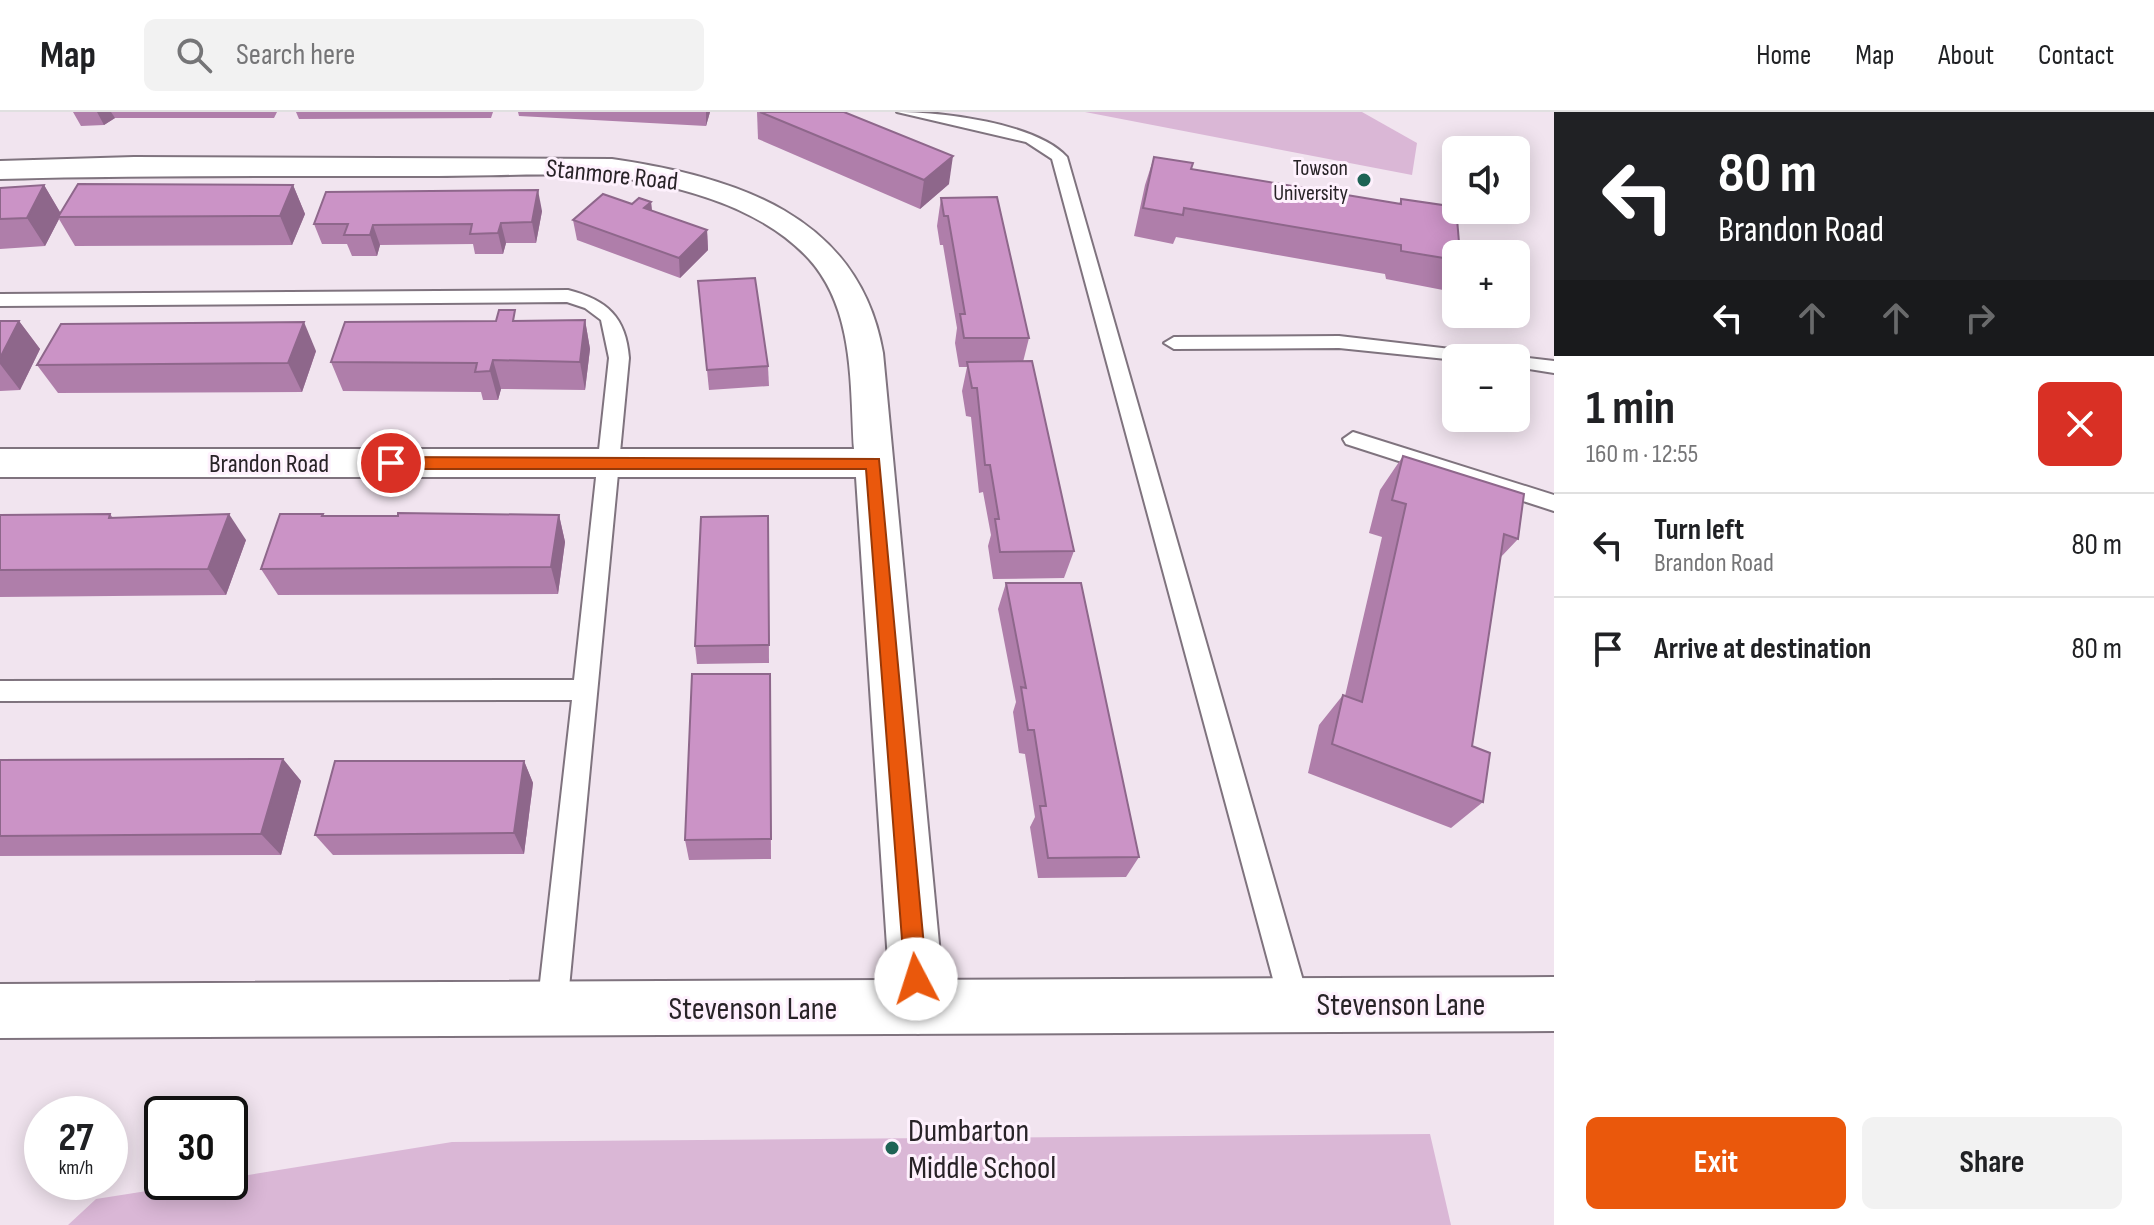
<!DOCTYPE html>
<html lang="en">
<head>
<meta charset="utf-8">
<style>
	:root { --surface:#fff; --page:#f2f2f2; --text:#202124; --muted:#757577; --line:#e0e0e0; --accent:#ea580c }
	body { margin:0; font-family:"Sofia Sans Condensed",sans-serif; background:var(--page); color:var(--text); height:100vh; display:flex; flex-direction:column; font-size:30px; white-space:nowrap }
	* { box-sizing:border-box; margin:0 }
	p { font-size:26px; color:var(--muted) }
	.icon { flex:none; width:44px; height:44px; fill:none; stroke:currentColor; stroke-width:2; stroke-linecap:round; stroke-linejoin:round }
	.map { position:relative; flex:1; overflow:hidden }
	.side { display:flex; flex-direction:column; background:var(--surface); width:600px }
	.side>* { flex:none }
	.guide { background:#202124; color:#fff; overflow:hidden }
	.fabs { position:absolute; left:1442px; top:24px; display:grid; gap:16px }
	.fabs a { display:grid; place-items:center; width:88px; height:88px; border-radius:12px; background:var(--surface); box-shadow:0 4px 20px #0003; font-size:40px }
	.speed { position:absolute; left:24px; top:984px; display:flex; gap:16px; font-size:40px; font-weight:700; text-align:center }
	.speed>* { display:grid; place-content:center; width:104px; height:104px; border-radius:50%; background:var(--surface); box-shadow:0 4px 20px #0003; line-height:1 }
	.speed small { font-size:20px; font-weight:400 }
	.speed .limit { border:4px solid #111; border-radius:12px; background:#fff; color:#111 }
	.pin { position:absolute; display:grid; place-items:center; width:68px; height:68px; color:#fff; margin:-34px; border:4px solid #fff; border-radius:50%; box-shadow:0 2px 8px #0007 }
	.me { position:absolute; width:88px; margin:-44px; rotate:355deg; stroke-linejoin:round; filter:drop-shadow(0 0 6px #0008) }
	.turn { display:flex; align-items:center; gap:28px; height:168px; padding:0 32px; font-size:36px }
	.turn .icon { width:104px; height:104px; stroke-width:2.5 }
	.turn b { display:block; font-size:56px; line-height:68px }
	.lanes { display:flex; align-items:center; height:76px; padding:0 32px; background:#0003; justify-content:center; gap:40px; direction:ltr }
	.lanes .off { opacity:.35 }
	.round { display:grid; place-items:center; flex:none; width:84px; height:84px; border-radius:12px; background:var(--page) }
	.headline { display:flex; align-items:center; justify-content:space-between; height:136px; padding:0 32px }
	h1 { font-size:48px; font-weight:700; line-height:60px }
	.cta { display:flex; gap:16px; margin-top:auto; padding:16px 32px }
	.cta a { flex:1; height:92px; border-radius:12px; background:var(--accent); color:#fff; font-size:32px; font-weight:700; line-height:92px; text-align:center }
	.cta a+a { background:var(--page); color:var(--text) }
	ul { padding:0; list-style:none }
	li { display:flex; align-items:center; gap:24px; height:104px; padding:0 32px; border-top:2px solid var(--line) }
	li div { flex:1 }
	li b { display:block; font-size:30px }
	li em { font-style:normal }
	header { display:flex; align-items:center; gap:48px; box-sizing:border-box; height:112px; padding:0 40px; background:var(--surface); border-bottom:2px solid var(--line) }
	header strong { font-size:38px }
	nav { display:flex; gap:44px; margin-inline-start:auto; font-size:28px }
	.search { width:560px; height:72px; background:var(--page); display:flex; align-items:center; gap:20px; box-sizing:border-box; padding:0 28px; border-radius:12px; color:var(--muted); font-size:30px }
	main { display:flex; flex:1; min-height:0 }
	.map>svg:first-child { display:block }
</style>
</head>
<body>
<header>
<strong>Map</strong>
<div class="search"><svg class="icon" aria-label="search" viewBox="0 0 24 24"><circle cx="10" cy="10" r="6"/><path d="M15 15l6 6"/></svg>Search here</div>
<nav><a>Home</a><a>Map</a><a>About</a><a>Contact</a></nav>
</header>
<main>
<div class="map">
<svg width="1554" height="1113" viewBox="0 0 1554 1113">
	<rect width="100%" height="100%" fill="#f1e4ef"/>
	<g fill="#dab7d6">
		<polygon points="1085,0 1362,0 1417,31 1412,63"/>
		<polygon points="1430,1022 1451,1113 68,1113 96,1087 204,1070 230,1070 230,1066 452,1030"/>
	</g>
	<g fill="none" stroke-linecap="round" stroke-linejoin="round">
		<g stroke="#7f737e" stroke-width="4">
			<g id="lane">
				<path d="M 897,0 C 942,0 1036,11 1067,45 L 1310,893 L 1305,903 L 1295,908 L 1285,903 L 1280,893 L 1052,47 L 1026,30 Z"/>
				<path d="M 568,178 C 607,188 626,205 629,246 L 567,897 L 562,907 L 552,912 L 542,907 L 537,897 L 572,588 L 0,589 L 0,569 L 574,568 L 609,246 L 601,208 L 585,196 L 567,190 L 0,194 L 0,182 Z"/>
				<polygon points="1339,224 1554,249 1554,261 1516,255 1516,246 1456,248 1339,236 1174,237 1164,231 1174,225"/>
				<polygon points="1353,320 1554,383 1554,399 1346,332 1343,327"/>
			</g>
		</g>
		<g stroke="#7f737e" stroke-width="4">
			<path id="street" d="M 134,45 L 612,47 C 734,65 859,102 883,241 L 945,895 L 937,914 L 918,922 L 899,914 L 891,895 L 856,365 L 0,365 L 0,337 L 854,337 C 850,273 855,198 809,147 C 769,103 704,81 647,70 C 575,57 497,65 424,64 C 282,64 141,63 0,67 L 0,49 Z"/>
		</g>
		<g stroke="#7f737e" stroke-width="4">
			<polygon id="secondary" points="1554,865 1554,919 0,926 0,872"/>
		</g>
		<use href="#lane" fill="#fff" fill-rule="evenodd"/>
		<use href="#street" fill="#fff" fill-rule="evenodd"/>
		<use href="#secondary" fill="#fff" fill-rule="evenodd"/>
	</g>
	<g fill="#af7eaa">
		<polygon points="73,0 277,0 274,6 115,6 104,13 81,14"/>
		<polygon points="296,0 493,0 491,6 299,7"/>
		<polygon points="518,0 710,0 706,14 519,4"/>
		<polygon points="757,0 844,0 949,72 920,97 758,27"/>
		<polygon points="1154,45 1191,57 1399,92 1401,87 1456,142 1456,156 1443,178 1386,167 1385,162 1176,125 1173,132 1134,124 1145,73"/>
		<polygon points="44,73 60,100 293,73 305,102 292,133 75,134 59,107 45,134 0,137 0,76"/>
		<polygon points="941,86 1029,226 1023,250 1074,439 1064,466 993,467 988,434 991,423 983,380 979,381 971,305 966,304 962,279 967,255 959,255 955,231 957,216 943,133 940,133 937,114"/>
		<polygon points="651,90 652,99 707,118 708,138 680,166 577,128 573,108 632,92"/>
		<polygon points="542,99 536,131 506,131 503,142 475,142 473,132 380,133 377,144 352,144 347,132 322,132 314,112"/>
		<polygon points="698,169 768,254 769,274 709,278"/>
		<polygon points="585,208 590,237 585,278 501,277 498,288 483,288 481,280 343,279 331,250 518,209"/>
		<polygon points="0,209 19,209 40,237 20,278 0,279"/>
		<polygon points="316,239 302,280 58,281 37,253"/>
		<polygon points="1403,344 1518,427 1500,446 1472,634 1483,690 1451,716 1308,661 1319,613 1343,583 1345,584 1382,425 1369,421 1380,378"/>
		<polygon points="110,402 113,406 246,428 226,483 0,485 0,403"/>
		<polygon points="323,402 324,404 559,403 565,430 558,482 278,483 261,457"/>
		<polygon points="768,404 769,551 697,552 695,534"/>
		<polygon points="1006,471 1139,745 1126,765 1038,766 1030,715 1035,705 1025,642 1019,641 1013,600 1016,590 998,497"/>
		<polygon points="770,562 771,747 689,748 685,728"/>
		<polygon points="283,647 301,669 281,743 0,744 0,648"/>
		<polygon points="524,649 533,671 524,742 333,743 315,723"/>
	</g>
	<g fill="#8e678b">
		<polygon points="97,0 111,0 115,6 104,13"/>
		<polygon points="706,0 710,0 706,14"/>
		<polygon points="953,44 949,72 920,97 924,68"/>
		<polygon points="44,73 61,102 58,105 59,107 45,134 27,106"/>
		<polygon points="293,73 305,102 292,133 280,104"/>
		<polygon points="538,78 542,99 536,131 532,110"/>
		<polygon points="651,90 653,110 644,96"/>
		<polygon points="501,111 506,131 503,142 498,121"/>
		<polygon points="373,113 380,133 377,144 370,123"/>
		<polygon points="707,118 708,138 680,166 679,146"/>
		<polygon points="585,208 590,237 585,278 580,250"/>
		<polygon points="19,209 40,237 20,278 0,252 0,246"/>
		<polygon points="304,210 316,239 302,280 288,251"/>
		<polygon points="493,248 501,277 498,288 490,259"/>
		<polygon points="229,402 246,428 226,483 208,457"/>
		<polygon points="559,403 565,430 558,482 551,455"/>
		<polygon points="283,647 301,669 281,743 261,722"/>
		<polygon points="524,649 533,671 524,742 514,721"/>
	</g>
	<g fill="#cb93c6" stroke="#8e678b" stroke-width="2">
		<polygon points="760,0 844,0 953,44 924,68"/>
		<polygon points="1154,45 1193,51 1191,57 1401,92 1401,87 1456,95 1460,142 1456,142 1456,148 1401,139 1401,133 1184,96 1183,103 1143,96"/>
		<polygon points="78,72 293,73 280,104 58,105"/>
		<polygon points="44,73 27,106 0,107 0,76"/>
		<polygon points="538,78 532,110 501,111 498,121 470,122 472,112 373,113 370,123 344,123 348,112 314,112 326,80"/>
		<polygon points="603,82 632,92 639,86 651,90 644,96 707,118 679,146 573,108"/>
		<polygon points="997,85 1029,226 964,226 960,202 965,202 948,104 944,104 941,86"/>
		<polygon points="755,166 768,254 707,258 698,169"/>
		<polygon points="499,198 515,198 513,209 585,208 580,250 493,248 490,259 475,260 477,251 331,250 345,210 496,209"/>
		<polygon points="0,209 19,209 0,246"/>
		<polygon points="304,210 288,251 37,253 61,212"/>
		<polygon points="1032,249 1074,439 1000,440 995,407 999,407 990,353 985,353 977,276 972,276 967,250"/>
		<polygon points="1403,344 1524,382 1518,427 1504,422 1472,634 1490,641 1483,690 1332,632 1343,583 1362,590 1406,392 1392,388"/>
		<polygon points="398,401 559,403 551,455 261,457 280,402 323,402 322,404 398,404"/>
		<polygon points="110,402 109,406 229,402 208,457 0,458 0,403"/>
		<polygon points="768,404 769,533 695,534 701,405"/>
		<polygon points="1006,471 1081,471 1139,745 1048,746 1040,694 1046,694 1034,618 1028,618 1021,575 1026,576"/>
		<polygon points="692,562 770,562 771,727 685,728"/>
		<polygon points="283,647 261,722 0,724 0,648"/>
		<polygon points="335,649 524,649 514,721 315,723"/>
	</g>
	<polygon fill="#ea580c" stroke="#983908" stroke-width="2" points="391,345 879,347 927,867 923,875 916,878 908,875 905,867 866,357 391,357 383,351"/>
	<g fill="#1e6355" stroke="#fef1fd" stroke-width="3">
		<circle cx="1364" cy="68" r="8"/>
		<circle cx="892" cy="1036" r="8"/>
	</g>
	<g text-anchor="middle" stroke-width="6" stroke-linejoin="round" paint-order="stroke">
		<g font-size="22" fill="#282327" stroke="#fef1fd" text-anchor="end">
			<text x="1348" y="63">Towson<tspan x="1348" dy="25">University</tspan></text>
		</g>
		<g font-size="26" fill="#282327" stroke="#fef1fd">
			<text transform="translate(612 62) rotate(6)" y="9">Stanmore Road</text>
			<text x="269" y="360">Brandon Road</text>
		</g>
		<g font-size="32" fill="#282327" stroke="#fef1fd">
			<text x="1401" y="903">Stevenson Lane</text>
			<text x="753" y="907">Stevenson Lane</text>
		</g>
		<g font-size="32" fill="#282327" stroke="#fef1fd" text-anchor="start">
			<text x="908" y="1029">Dumbarton<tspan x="908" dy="37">Middle School</tspan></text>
		</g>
	</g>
</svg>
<div class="fabs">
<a><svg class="icon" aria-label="sound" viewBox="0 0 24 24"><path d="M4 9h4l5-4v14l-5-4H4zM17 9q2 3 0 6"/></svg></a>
<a>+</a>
<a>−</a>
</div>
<div class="speed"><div>27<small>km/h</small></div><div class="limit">30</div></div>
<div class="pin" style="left:391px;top:351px;background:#d93025"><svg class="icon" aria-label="arrive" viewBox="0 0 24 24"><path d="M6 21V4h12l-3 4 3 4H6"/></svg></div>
<svg class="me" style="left:916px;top:867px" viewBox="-20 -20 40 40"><circle r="19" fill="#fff"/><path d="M0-13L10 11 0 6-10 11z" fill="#ea580c"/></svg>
</div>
<section class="side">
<div class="guide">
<div class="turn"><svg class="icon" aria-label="left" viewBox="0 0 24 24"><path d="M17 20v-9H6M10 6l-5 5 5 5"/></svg><div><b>80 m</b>Brandon Road</div></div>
<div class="lanes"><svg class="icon" aria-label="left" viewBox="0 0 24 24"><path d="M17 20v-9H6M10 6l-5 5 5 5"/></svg><svg class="icon off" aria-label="ahead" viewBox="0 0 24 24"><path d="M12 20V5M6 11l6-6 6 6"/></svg><svg class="icon off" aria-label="ahead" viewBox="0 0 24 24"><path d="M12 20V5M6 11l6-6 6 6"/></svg><svg class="icon off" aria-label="right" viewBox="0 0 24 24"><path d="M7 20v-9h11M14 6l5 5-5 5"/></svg></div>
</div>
<div class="headline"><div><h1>1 min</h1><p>160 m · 12:55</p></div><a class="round" style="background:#d93025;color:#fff"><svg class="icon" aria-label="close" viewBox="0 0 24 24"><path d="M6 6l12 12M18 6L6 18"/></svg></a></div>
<ul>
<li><svg class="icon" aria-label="left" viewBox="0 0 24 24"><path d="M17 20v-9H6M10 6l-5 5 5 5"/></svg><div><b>Turn left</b><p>Brandon Road</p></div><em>80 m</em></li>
<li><svg class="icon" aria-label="arrive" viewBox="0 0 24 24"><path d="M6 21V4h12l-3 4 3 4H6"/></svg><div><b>Arrive at destination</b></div><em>80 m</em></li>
</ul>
<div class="cta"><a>Exit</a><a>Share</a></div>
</section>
</main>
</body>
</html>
